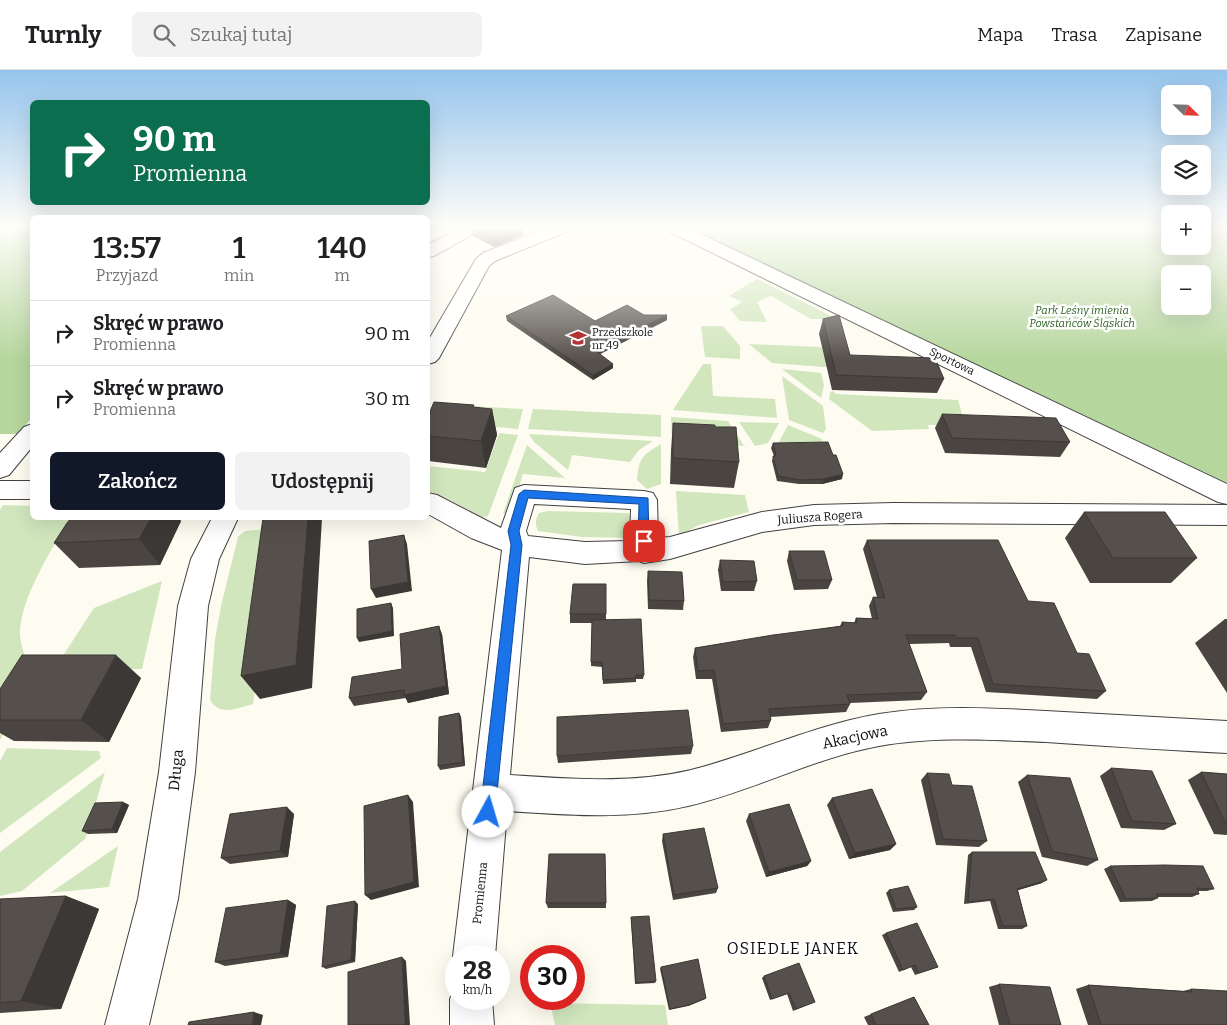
<!DOCTYPE html>
<html lang="pl">
<head>
<meta charset="utf-8">
<style>
	:root { --surface:#fff; --page:#f2f2f2; --text:#202124; --muted:#757577; --line:#e0e0e0; --accent:#111827 }
	body { margin:0; font-family:Bitter,serif; background:var(--page); color:var(--text); height:100vh; display:flex; flex-direction:column; font-size:19px; white-space:nowrap }
	* { box-sizing:border-box; margin:0 }
	p { font-size:16px; color:var(--muted) }
	.icon { flex:none; width:28px; height:28px; fill:none; stroke:currentColor; stroke-width:2; stroke-linecap:round; stroke-linejoin:round }
	.map { position:relative; flex:1; overflow:hidden }
	.details { position:absolute; left:30px; top:145px; width:400px; height:305px; display:flex; flex-direction:column; background:var(--surface); border-radius:8px; box-shadow:0 5px 20px #0002 }
	.details>* { flex:none }
	.hud { position:absolute; left:30px; top:30px; width:400px; height:105px; border-radius:8px; box-shadow:0 5px 20px #0002; background:#0b6e4f; color:#fff; overflow:hidden }
	.needle { width:32px; rotate:113deg }
	.fabs { position:absolute; left:1161px; top:15px; display:grid; gap:10px }
	.fabs a { display:grid; place-items:center; width:50px; height:50px; border-radius:8px; background:var(--surface); box-shadow:0 5px 20px #0002; font-size:25px }
	.speed { position:absolute; left:445px; top:875px; display:flex; gap:10px; font-size:25px; font-weight:700; text-align:center }
	.speed>* { display:grid; place-content:center; width:65px; height:65px; border-radius:50%; background:var(--surface); box-shadow:0 5px 20px #0002; line-height:1 }
	.speed small { font-size:12px; font-weight:400 }
	.speed .limit { border:8px solid #d22; background:#fff; color:#111 }
	.pin { position:absolute; display:grid; place-items:center; width:42px; height:42px; color:#fff; margin:-21px; border-radius:10px; box-shadow:0 2px 8px #0006 }
	.me { position:absolute; width:55px; margin:-28px; rotate:6deg; stroke-linejoin:round; filter:drop-shadow(0 0 4px #0008) }
	.turn { display:flex; align-items:center; gap:18px; height:105px; padding:0 20px; font-size:22px }
	.turn .icon { width:65px; height:65px; stroke-width:2.5 }
	.turn b { display:block; font-size:35px; line-height:42px }
	.eta { display:flex; justify-content:space-evenly; align-items:center; height:85px; text-align:center }
	.eta b { font-size:30px; font-weight:600; line-height:35px }
	.cta { display:flex; gap:10px; margin-top:auto; padding:10px 20px }
	.cta a { flex:1; height:58px; border-radius:8px; background:var(--accent); color:#fff; font-size:20px; font-weight:600; line-height:58px; text-align:center }
	.cta a+a { background:var(--page); color:var(--text) }
	ul { padding:0; list-style:none }
	li { display:flex; align-items:center; gap:15px; height:65px; padding:0 20px; border-top:1px solid var(--line) }
	li div { flex:1 }
	li b { display:block; font-size:19px }
	li em { font-style:normal }
	header { display:flex; align-items:center; gap:30px; box-sizing:border-box; height:70px; padding:0 25px; background:var(--surface); border-bottom:1px solid var(--line) }
	header strong { font-size:24px }
	nav { display:flex; gap:28px; margin-inline-start:auto; font-size:18px }
	.search { width:350px; height:45px; background:var(--page); display:flex; align-items:center; gap:12px; box-sizing:border-box; padding:0 18px; border-radius:8px; color:var(--muted); font-size:19px }
	.map>svg:first-child { display:block }
</style>
</head>
<body>
<header>
<strong>Turnly</strong>
<div class="search"><svg class="icon" aria-label="search" viewBox="0 0 24 24"><circle cx="10" cy="10" r="6"/><path d="M15 15l6 6"/></svg>Szukaj tutaj</div>
<nav><a>Mapa</a><a>Trasa</a><a>Zapisane</a></nav>
</header>
<div class="map">
<svg width="1227" height="955" viewBox="0 0 1227 955">
	<rect width="100%" height="100%" fill="#fefcf1"/>
	<g fill="#d1e6bd">
		<polygon points="757,209 837,249 811,249 771,226 757,232 767,252 740,251 730,239 742,232 729,226"/>
		<polygon points="701,256 723,256 740,276 740,289 705,287"/>
		<polygon points="749,274 844,278 853,296 823,297 772,293"/>
		<polygon points="703,294 711,294 713,326 775,329 777,348 673,340"/>
		<polygon points="782,299 821,303 824,315 821,328"/>
		<polygon points="782,306 823,336 826,359 823,363 789,350"/>
		<polygon points="833,321 836,324 958,330 965,355 928,355 929,359 872,361 829,329 830,322"/>
		<polygon points="453,335 523,339 518,359 483,356"/>
		<polygon points="533,339 661,345 661,367 528,359"/>
		<polygon points="671,347 728,351 744,376 672,370"/>
		<polygon points="739,352 779,353 768,373 755,376"/>
		<polygon points="788,355 822,369 822,372 779,372"/>
		<path d="M 499,363 L 518,365 L 488,446 L 481,448 C 464,437 447,427 428,421 L 428,396 L 485,402 Z"/>
		<polygon points="529,364 653,371 639,380 630,392 572,385 568,400 534,372"/>
		<path d="M 661,374 L 661,414 L 647,419 L 637,410 C 639,387 642,386 661,374 Z"/>
		<polygon points="527,375 565,408 523,404 511,444 503,443"/>
		<polygon points="676,421 745,425 749,442 699,455 679,466"/>
		<path d="M 3,435 L 32,436 L 32,448 L 70,448 C 52,479 20,528 20,564 C 20,577 30,599 34,612 L 0,670 L 0,440 Z"/>
		<path d="M 548,441 L 628,443 L 632,447 L 633,468 L 582,467 L 538,461 C 535,454 535,450 539,443 Z"/>
		<path d="M 277,458 L 253,634 C 238,638 220,647 210,630 L 215,569 L 221,536 L 238,467 L 245,461 Z"/>
		<polygon points="162,511 142,599 53,601 94,538"/>
		<polygon points="7,678 99,681 101,688 0,763 0,691"/>
		<polygon points="105,702 85,769 22,821 0,826 0,782"/>
		<polygon points="118,776 109,817 50,823"/>
		<polygon points="550,933 665,935 668,955 555,955"/>
	</g>
	<g fill="#b5d69d" fill-rule="evenodd">
		<polygon points="0,158 32,158 32,348 17,364 0,364"/>
		<path d="M 686,158 L 1170,158 L 1170,176 L 1202,176 L 1203,158 L 1227,158 L 1227,413 ZM 1170,204 L 1202,204 L 1202,236 L 1170,236 Z"/>
	</g>
	<g fill="none" stroke-linecap="round" stroke-linejoin="round">
		<g stroke="#414141" stroke-width="2">
			<g id="minor">
				<polygon points="459,158 479,158 477,162 434,186 428,187 428,175"/>
				<polygon points="546,158 568,158 566,162 495,191 489,196 439,288 435,292 428,294 428,271 476,189 483,183"/>
				<polygon points="668,158 688,158 1227,414 1227,434 1218,432 670,162"/>
				<polygon points="32,354 32,377 9,405 0,408 0,383 24,357"/>
				<rect x="0" y="411" width="32" height="18"/>
				<path d="M 524,415 L 644,421 L 653,423 L 657,430 L 658,468 L 670,467 L 762,442 L 814,435 L 893,433 L 1227,435 L 1227,455 L 893,453 L 814,455 L 762,462 L 670,489 L 644,493 L 639,491 L 585,494 L 529,487 L 510,705 C 570,709 632,714 691,700 C 754,684 814,655 879,644 C 934,635 991,638 1046,641 C 1106,644 1167,648 1227,651 L 1227,683 C 1166,680 1106,676 1046,672 C 991,670 934,666 879,676 C 813,688 753,721 688,736 C 628,750 568,745 507,741 L 495,886 L 456,886 L 456,893 L 453,886 L 502,480 L 471,468 L 428,444 L 428,423 L 437,425 L 501,458 L 515,418 ZM 534,434 L 631,439 L 630,471 L 585,472 L 528,466 L 526,461 Z"/>
				<polygon points="212,448 238,448 219,489 208,536 195,702 178,829 149,955 105,955 138,829 159,702 178,536 191,489"/>
				<polygon points="456,914 456,929 492,929 494,955 450,955 450,929"/>
			</g>
		</g>
		<use href="#minor" fill="#fff" fill-rule="evenodd"/>
	</g>
	<g fill="#4a4541">
		<polygon points="471,158 523,165 494,177 473,166"/>
		<polygon points="644,245 667,245 667,250 600,284 613,298 593,310 507,251 506,246 595,251"/>
		<polygon points="823,249 850,285 944,309 937,323 832,320 819,264"/>
		<polygon points="492,339 497,365 486,398 428,391 428,346"/>
		<polygon points="942,344 1070,372 1060,387 945,383 935,358"/>
		<polygon points="673,353 739,392 734,418 670,414 671,380"/>
		<polygon points="773,373 842,409 822,414 799,414 777,411 772,391 773,386 774,386 771,378"/>
		<polygon points="1084,442 1197,488 1171,513 1090,513 1065,468"/>
		<polygon points="71,448 178,448 181,451 160,495 79,498 54,473"/>
		<polygon points="867,470 1028,531 1077,583 1106,621 1097,629 986,622 971,577 950,577 949,573 909,574 927,622 921,630 850,633 850,634 846,642 770,647 771,650 768,658 721,662 712,609 696,609 693,587 695,578 840,556 842,552 854,553 856,548 872,549 869,536 873,527 877,527 863,479"/>
		<polygon points="789,481 832,510 828,519 794,520 787,491"/>
		<polygon points="720,490 757,511 754,521 721,521 718,500"/>
		<polygon points="648,501 684,531 683,540 648,539 647,511"/>
		<polygon points="606,514 606,549 644,605 643,609 636,609 636,612 603,614 602,597 591,596 592,553 570,553 570,544"/>
		<polygon points="1225,549 1227,549 1227,623 1195,573"/>
		<polygon points="442,564 449,624 408,633 406,628 354,636 349,628 402,599"/>
		<polygon points="141,608 109,672 14,671 0,663 0,619"/>
		<polygon points="459,643 461,647 465,696 440,700 438,696"/>
		<polygon points="693,676 691,684 558,693 557,686"/>
		<polygon points="1111,698 1176,754 1164,760 1121,758 1100,706"/>
		<polygon points="1201,702 1227,704 1227,765 1214,764 1188,710"/>
		<polygon points="927,703 952,715 987,771 979,777 936,775 921,710"/>
		<polygon points="1027,705 1098,790 1087,796 1042,787 1018,712"/>
		<polygon points="832,728 896,774 890,780 849,789 827,735"/>
		<polygon points="123,732 129,735 117,763 88,764 82,761"/>
		<polygon points="294,744 288,787 230,794 221,788"/>
		<polygon points="749,744 811,791 807,796 766,807 746,751"/>
		<polygon points="663,764 718,818 716,823 673,830 662,771"/>
		<polygon points="972,782 1042,813 1018,820 1027,856 1022,859 998,859 990,831 964,834 968,785"/>
		<polygon points="605,784 606,838 548,838 546,833"/>
		<polygon points="1110,796 1214,819 1207,821 1198,821 1199,824 1192,827 1157,827 1158,828 1152,831 1120,832 1104,799"/>
		<polygon points="889,820 917,837 914,840 893,842 886,823"/>
		<polygon points="66,826 99,839 61,939 0,943 0,829"/>
		<polygon points="288,830 296,835 288,887 225,896 215,892"/>
		<polygon points="358,834 355,892 326,899 323,897"/>
		<polygon points="631,847 656,911 655,913 635,914"/>
		<polygon points="886,863 938,897 915,905 911,897 899,902 882,865"/>
		<polygon points="661,897 705,929 688,936 669,940 660,899"/>
		<polygon points="764,906 815,932 793,941 787,924 770,930 762,908"/>
		<polygon points="999,914 1061,955 999,955 989,917"/>
		<polygon points="1088,915 1183,921 1191,919 1227,955 1088,955 1076,919"/>
		<polygon points="914,927 929,955 868,955 864,947"/>
	</g>
	<g fill="#3c3835">
		<polygon points="518,158 522,158 523,165 494,177 492,168"/>
		<polygon points="667,245 667,250 596,286 596,281"/>
		<polygon points="613,294 613,298 593,310 593,305"/>
		<polygon points="492,339 497,365 486,398 481,371"/>
		<polygon points="843,404 842,409 822,414 824,409"/>
		<polygon points="151,448 178,448 181,451 160,495 139,469"/>
		<polygon points="308,448 322,448 312,618 260,629 241,606"/>
		<polygon points="404,465 407,474 412,521 376,528 371,519"/>
		<polygon points="391,533 393,538 394,566 359,572 357,568"/>
		<polygon points="439,556 442,564 449,624 408,633 404,625"/>
		<polygon points="116,585 141,608 109,672 81,650"/>
		<polygon points="459,643 461,647 465,696 463,692"/>
		<polygon points="408,725 413,732 419,817 371,830 365,825"/>
		<polygon points="123,732 129,735 117,763 112,759"/>
		<polygon points="287,737 294,744 288,787 280,781"/>
		<polygon points="896,774 890,780 849,789 855,783"/>
		<polygon points="811,791 807,796 766,807 769,802"/>
		<polygon points="1047,810 1042,813 1012,822 1017,819"/>
		<polygon points="66,826 99,839 61,939 21,931"/>
		<polygon points="288,830 296,835 288,887 280,883"/>
		<polygon points="355,831 358,834 355,892 351,890"/>
		<polygon points="402,887 406,891 410,955 405,955"/>
		<polygon points="706,928 705,929 688,936 689,935"/>
		<polygon points="254,942 263,945 261,955 252,955"/>
	</g>
	<g fill="#56504c" stroke="#3c3835">
		<polygon points="472,158 518,158 492,168"/>
		<polygon points="553,225 595,251 627,235 644,245 667,245 596,281 613,294 593,305 506,246"/>
		<polygon points="839,245 850,285 935,288 944,309 836,305 823,249"/>
		<polygon points="434,332 474,335 473,337 492,339 481,371 428,366 428,346"/>
		<polygon points="942,344 1056,348 1070,372 952,368"/>
		<polygon points="673,353 715,355 715,357 736,357 739,392 673,388"/>
		<polygon points="828,372 833,385 836,385 843,404 824,409 800,410 778,406 773,386 776,386 773,373"/>
		<polygon points="1084,442 1165,442 1197,488 1113,488"/>
		<polygon points="71,448 151,448 139,469 54,473 67,453"/>
		<polygon points="263,448 308,448 296,595 241,606"/>
		<polygon points="404,465 408,512 371,519 369,471"/>
		<polygon points="867,470 998,470 1028,531 1054,533 1077,583 1089,584 1106,621 993,614 978,568 956,568 955,565 906,565 927,622 847,625 850,634 769,639 771,650 723,654 714,600 698,601 695,578 773,565 843,556 842,552 857,553 856,548 878,549 873,527 885,528"/>
		<polygon points="789,481 824,481 832,510 797,510"/>
		<polygon points="720,490 754,491 757,511 723,512"/>
		<polygon points="648,501 682,502 684,531 649,530"/>
		<polygon points="573,514 606,514 606,544 570,544"/>
		<polygon points="391,533 392,561 357,568 357,539"/>
		<polygon points="641,549 644,605 636,605 636,608 603,610 602,592 591,592 592,550"/>
		<polygon points="439,556 446,616 404,625 404,620 349,628 352,607 402,599 400,564"/>
		<polygon points="22,585 116,585 81,650 0,650 0,619"/>
		<polygon points="688,640 693,676 557,686 557,647"/>
		<polygon points="459,643 463,692 438,696 439,647"/>
		<polygon points="1111,698 1152,701 1176,754 1132,751"/>
		<polygon points="1201,702 1227,704 1227,756"/>
		<polygon points="927,703 949,704 952,715 972,716 987,771 943,769"/>
		<polygon points="1027,705 1070,708 1098,790 1052,781"/>
		<polygon points="872,719 896,774 855,783 832,728"/>
		<polygon points="408,725 414,812 365,825 364,736"/>
		<polygon points="123,732 112,759 82,761 95,733"/>
		<polygon points="789,734 811,791 769,802 749,744"/>
		<polygon points="287,737 280,781 221,788 230,744"/>
		<polygon points="704,758 718,818 674,825 663,764"/>
		<polygon points="972,782 1035,782 1047,810 1017,819 1027,856 1003,856 994,829 968,832"/>
		<polygon points="549,784 605,784 606,833 546,833"/>
		<polygon points="1165,795 1203,796 1214,819 1197,818 1199,824 1156,824 1158,828 1126,829 1110,796"/>
		<polygon points="908,816 917,837 896,839 889,820"/>
		<polygon points="66,826 21,931 0,933 0,829"/>
		<polygon points="288,830 280,883 215,892 226,838"/>
		<polygon points="355,831 351,890 322,897 327,836"/>
		<polygon points="649,846 656,911 636,913 631,847"/>
		<polygon points="917,853 938,897 919,903 915,895 903,900 886,863"/>
		<polygon points="402,887 405,955 348,955 348,902"/>
		<polygon points="698,889 706,928 689,935 670,939 661,897"/>
		<polygon points="799,893 815,932 796,939 789,923 772,929 764,906"/>
		<polygon points="999,914 1050,917 1061,955 1010,955"/>
		<polygon points="1088,915 1192,922 1191,919 1227,921 1227,955 1101,955"/>
		<polygon points="914,927 929,955 876,955 871,944"/>
		<polygon points="254,942 252,955 188,955 189,952"/>
	</g>
	<linearGradient id="sky" x2="0" y2="1"><stop stop-color="#95c4ec"/><stop offset="0.54" stop-color="#fffef9"/><stop offset="1" stop-color="#fffef9" stop-opacity="0"/></linearGradient>
	<rect width="1227" height="291" fill="url(#sky)"/>
	<polygon fill="#1a73e8" stroke="#114b97" points="524,420 648,428 649,471 644,476 638,471 639,434 528,428 519,461 522,475 495,742 493,747 488,749 483,747 480,742 511,475 508,461 519,424"/>
	<defs>
		<g id="school-bare" transform="scale(1.35)"><path d="M0-5L7-2L0 1L-7-2ZM-4 1L0 2.5L4 1V4Q0 6-4 4Z" fill="#b43134" stroke="#fff" stroke-width="2.5" paint-order="stroke"/></g>
	</defs>
	<g fill-rule="evenodd">
		<use href="#school-bare" x="578" y="268"/>
	</g>
	<g text-anchor="middle" stroke-width="5" stroke-linejoin="round" paint-order="stroke">
		<g font-size="11" font-style="italic" fill="#2f6223" stroke="#fff">
			<text x="1082" y="244">Park Leśny imienia<tspan x="1082" dy="13">Powstańców Śląskich</tspan></text>
		</g>
		<g font-size="11" fill="#0e0e0e" stroke="#fff" text-anchor="start">
			<text x="592" y="266">Przedszkole<tspan x="592" dy="13">nr 49</tspan></text>
		</g>
		<g font-size="11" fill="#0e0e0e" stroke="#fff">
			<text transform="translate(952 291) rotate(26)" y="4">Sportowa</text>
		</g>
		<g font-size="12" fill="#0e0e0e" stroke="#fff">
			<text transform="translate(820 447) rotate(-4)" y="4">Juliusza Rogera</text>
			<text transform="translate(480 823) rotate(-84)" y="4">Promienna</text>
		</g>
		<g font-size="15" fill="#0e0e0e" stroke="#fff">
			<text transform="translate(855 667) rotate(-12)" y="5">Akacjowa</text>
			<text transform="translate(176 700) rotate(-84)" y="5">Długa</text>
		</g>
		<g font-size="16" letter-spacing="1" fill="#0e0e0e" stroke="#fff">
			<text x="793" y="884">OSIEDLE JANEK</text>
		</g>
	</g>
</svg>
<div class="fabs">
<a><svg class="needle" viewBox="-14 -14 28 28"><path d="M0-13l5 13h-10z" fill="#e53935"/><path d="M0 13l5-13h-10z" fill="#757577"/></svg></a>
<a><svg class="icon" aria-label="layers" viewBox="0 0 24 24"><path d="M12 4l9 5-9 5-9-5zM3 14l9 5 9-5"/></svg></a>
<a>+</a>
<a>−</a>
</div>
<div class="speed"><div>28<small>km/h</small></div><div class="limit">30</div></div>
<div class="pin" style="left:644px;top:471px;background:#d93025"><svg class="icon" aria-label="arrive" viewBox="0 0 24 24"><path d="M6 21V4h12l-3 4 3 4H6"/></svg></div>
<svg class="me" style="left:488px;top:742px" viewBox="-20 -20 40 40"><circle r="19" fill="#fff"/><path d="M0-13L10 11 0 6-10 11z" fill="#1a73e8"/></svg>
<div class="hud">
<div class="turn"><svg class="icon" aria-label="right" viewBox="0 0 24 24"><path d="M7 20v-9h11M14 6l5 5-5 5"/></svg><div><b>90 m</b>Promienna</div></div>
</div>
<section class="details">
<div class="eta">
<div><b>13:57</b><p>Przyjazd</p></div>
<div><b>1</b><p>min</p></div>
<div><b>140</b><p>m</p></div>
</div>
<ul>
<li><svg class="icon" aria-label="right" viewBox="0 0 24 24"><path d="M7 20v-9h11M14 6l5 5-5 5"/></svg><div><b>Skręć w prawo</b><p>Promienna</p></div><em>90 m</em></li>
<li><svg class="icon" aria-label="right" viewBox="0 0 24 24"><path d="M7 20v-9h11M14 6l5 5-5 5"/></svg><div><b>Skręć w prawo</b><p>Promienna</p></div><em>30 m</em></li>
</ul>
<div class="cta"><a>Zakończ</a><a>Udostępnij</a></div>
</section>
</div>
</body>
</html>
